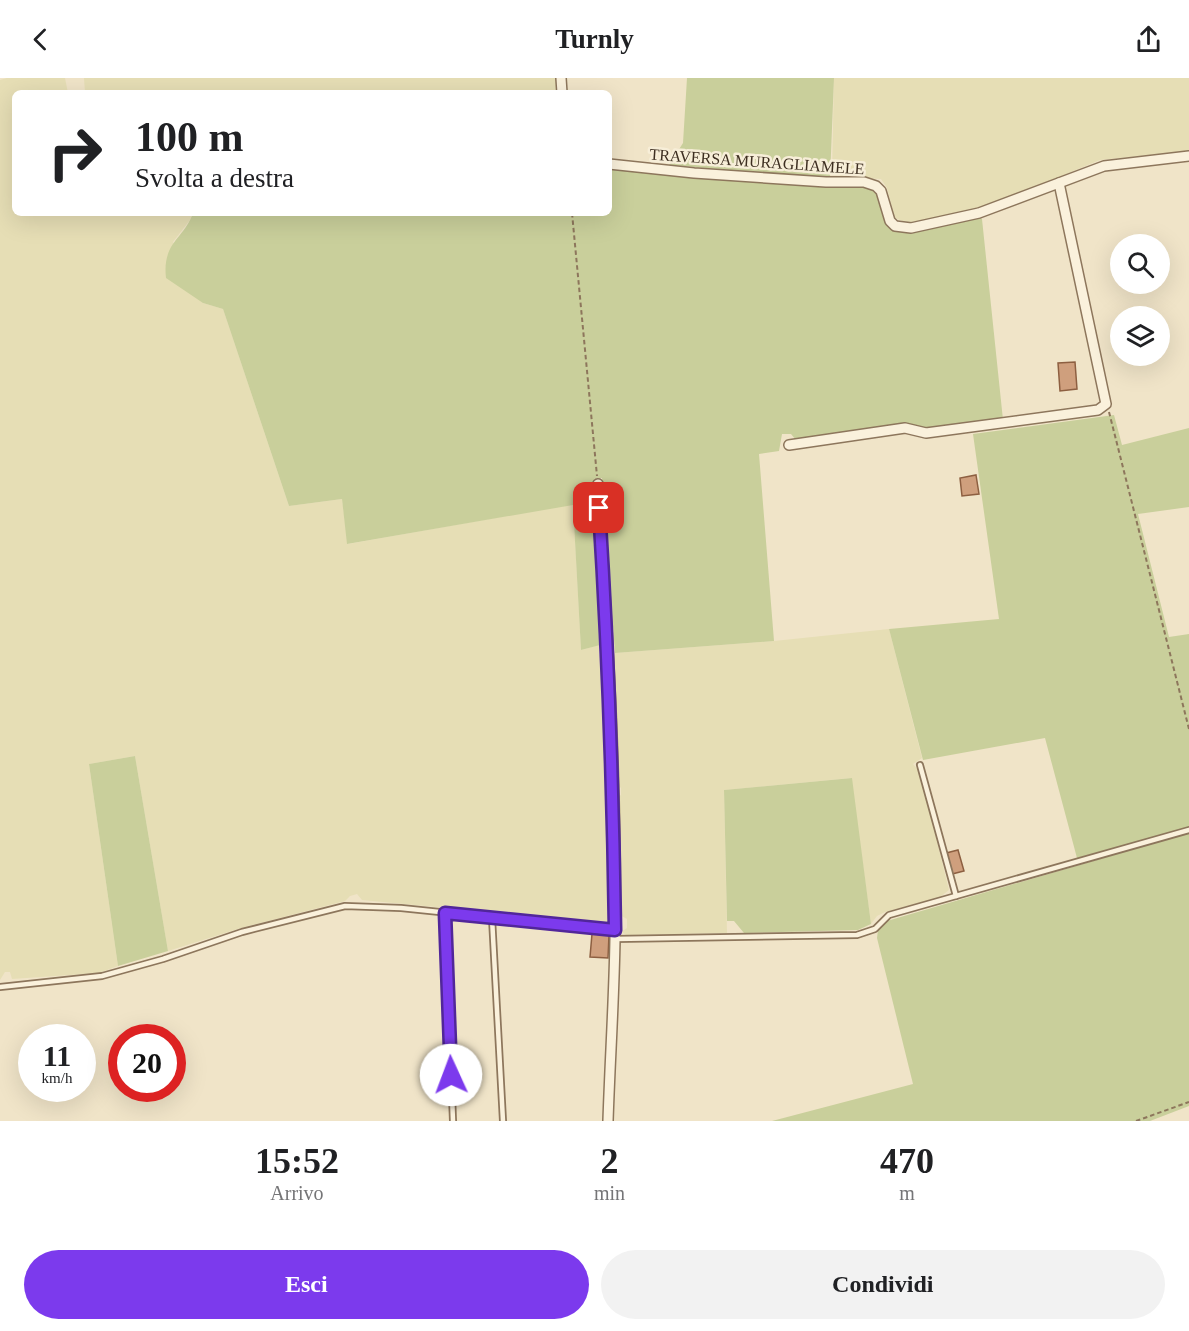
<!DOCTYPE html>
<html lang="it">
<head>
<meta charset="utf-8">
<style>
	:root { --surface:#fff; --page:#f2f2f2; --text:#202124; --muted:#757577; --accent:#7c3aed }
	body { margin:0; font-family:Georgia,serif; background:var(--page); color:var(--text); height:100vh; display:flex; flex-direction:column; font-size:22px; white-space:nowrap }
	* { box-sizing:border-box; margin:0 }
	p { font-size:20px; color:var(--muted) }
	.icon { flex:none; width:33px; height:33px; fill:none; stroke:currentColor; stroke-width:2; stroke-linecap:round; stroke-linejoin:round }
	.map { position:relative; height:1043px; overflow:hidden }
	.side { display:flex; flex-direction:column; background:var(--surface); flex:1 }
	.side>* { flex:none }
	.guide { position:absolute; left:12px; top:12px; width:600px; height:126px; border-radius:9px; box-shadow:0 6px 24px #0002; background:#fff; color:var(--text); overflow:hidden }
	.fabs { position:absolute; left:1110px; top:156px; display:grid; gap:12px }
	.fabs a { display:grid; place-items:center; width:60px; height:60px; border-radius:50%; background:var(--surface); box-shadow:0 6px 24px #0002; font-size:30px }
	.speed { position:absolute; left:18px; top:946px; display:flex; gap:12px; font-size:30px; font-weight:700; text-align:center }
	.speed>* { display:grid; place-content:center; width:78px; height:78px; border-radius:50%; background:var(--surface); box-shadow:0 6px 24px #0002; line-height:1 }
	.speed small { font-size:15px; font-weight:400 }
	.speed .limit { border:9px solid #d22; background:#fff; color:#111 }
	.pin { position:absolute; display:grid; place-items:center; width:51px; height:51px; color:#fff; margin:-26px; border-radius:12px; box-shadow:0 3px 9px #0006 }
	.me { position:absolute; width:66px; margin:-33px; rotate:358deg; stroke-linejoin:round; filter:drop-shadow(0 0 4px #0008) }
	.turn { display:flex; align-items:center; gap:21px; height:126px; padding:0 24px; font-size:27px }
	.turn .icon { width:78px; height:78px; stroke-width:2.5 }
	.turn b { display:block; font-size:42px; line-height:51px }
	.eta { display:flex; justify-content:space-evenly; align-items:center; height:102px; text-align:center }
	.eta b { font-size:36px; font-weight:700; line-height:42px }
	.cta { display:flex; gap:12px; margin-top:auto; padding:12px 24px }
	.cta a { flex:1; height:69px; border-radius:36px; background:var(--accent); color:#fff; font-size:24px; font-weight:700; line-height:69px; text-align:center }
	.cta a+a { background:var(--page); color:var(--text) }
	header { display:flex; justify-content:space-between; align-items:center; height:78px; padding:0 24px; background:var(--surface); font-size:27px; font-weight:700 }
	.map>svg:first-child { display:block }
</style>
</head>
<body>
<header><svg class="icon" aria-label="back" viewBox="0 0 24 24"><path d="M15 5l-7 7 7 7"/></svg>Turnly<svg class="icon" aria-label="share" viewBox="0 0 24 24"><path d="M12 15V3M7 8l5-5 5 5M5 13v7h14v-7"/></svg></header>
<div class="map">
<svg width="1189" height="1043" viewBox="0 0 1189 1043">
	<rect width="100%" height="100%" fill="#f0e4c8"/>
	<g fill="#e6deb5">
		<polygon points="7,0 65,0 68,15 15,15 15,135 193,135 190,142 173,164 203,225 223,231 289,428 342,421 348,466 573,426 581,572 599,567 599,577 604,579 610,726 611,842 607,845 563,841 362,822 357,816 350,818 345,823 241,850 168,873 135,678 89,686 118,888 99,895 12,901 10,894 5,894 0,902 0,2"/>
		<polygon points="84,0 556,0 557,15 85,15"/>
		<polygon points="834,0 1189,0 1189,73 1100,82 978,132 910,146 895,140 887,110 881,101 841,99 839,95 832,95"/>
		<polygon points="889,551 922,680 913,686 920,694 949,812 940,819 885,834 877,838 871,846 851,700 724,712 727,855 626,857 621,854 627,850 627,841 620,837 617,720 621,717 621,710 618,707 613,584 615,575 774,563"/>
	</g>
	<g fill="#c9cf9b">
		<polygon points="687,0 834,0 830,100 669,87 683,65"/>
		<path d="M 609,89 L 863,108 L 876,112 C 883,127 887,153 906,154 L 979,139 L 982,141 L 1003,342 L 927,352 L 796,362 L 791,356 L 782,356 L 779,373 L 759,376 L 774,563 L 615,575 L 602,400 L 594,401 L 604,566 L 581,572 L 573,427 L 347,466 L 342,421 L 289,428 L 223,231 L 203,225 L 166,200 C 162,164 184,161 193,135 L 609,135 Z"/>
		<polygon points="1114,337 1122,367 1189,350 1189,429 1138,436 1169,559 1189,556 1189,749 1077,780 1045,660 923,682 889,551 999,541 973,356"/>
		<polygon points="135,678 168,873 118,888 89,686"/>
		<polygon points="852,700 871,846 858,852 744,855 734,843 727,843 724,712"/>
		<polygon points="1189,755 1189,1028 1150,1043 772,1043 913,1006 877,860 878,852 887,843"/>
	</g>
	<g fill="#cf9f7d" stroke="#8d5f41" stroke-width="1.5">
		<polygon points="1075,284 1077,311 1060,313 1058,285"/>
		<polygon points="976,397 979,416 962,418 960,400"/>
		<polygon points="958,772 964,793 952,796 946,775"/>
		<polygon points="592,856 609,857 608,880 590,879"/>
	</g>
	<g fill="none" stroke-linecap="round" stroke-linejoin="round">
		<g stroke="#8d765c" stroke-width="8">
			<g id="service">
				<polyline points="920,687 956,818"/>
				<polyline points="445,835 453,1043"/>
				<polyline points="492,840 503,1043"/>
				<polyline points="615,861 857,857 875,851 889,837 1189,752"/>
				<polyline points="0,909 102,898 163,881 242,854 345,828 401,830 615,852"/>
			</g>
		</g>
		<g stroke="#8d765c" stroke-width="12">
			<g id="minor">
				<polyline points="561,0 562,15"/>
				<polyline points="609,86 694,95 826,104 864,104 876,108 881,113 890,143 895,148 911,150 979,135 1104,88 1189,78"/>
				<polyline points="789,367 905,350 926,355 1098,332 1106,326 1059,105"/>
				<path d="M 598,406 C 608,558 617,709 615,861 C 614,922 610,982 608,1043"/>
			</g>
		</g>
		<g stroke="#8d765c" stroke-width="2" stroke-dasharray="4.5 3" stroke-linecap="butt">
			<polyline points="572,135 597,398"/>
			<polyline points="1109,334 1189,651"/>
			<polyline points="1136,1043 1189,1024"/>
		</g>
		<use href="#service" stroke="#faf1dc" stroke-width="4.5"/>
		<use href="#minor" stroke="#faf1dc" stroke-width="9"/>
	</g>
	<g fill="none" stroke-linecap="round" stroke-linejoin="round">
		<g stroke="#51269a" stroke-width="15">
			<path id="route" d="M 451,997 L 445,835 L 615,852 C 613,711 608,571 599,430"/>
		</g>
		<use href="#route" stroke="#7c3aed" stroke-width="10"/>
	</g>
	<g text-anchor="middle" stroke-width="5" stroke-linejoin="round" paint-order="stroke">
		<g font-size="16" fill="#3d2e20" stroke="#f7eed8">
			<text transform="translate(757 83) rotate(4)" y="6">TRAVERSA MURAGLIAMELE</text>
		</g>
	</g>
</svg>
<div class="fabs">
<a><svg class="icon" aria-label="search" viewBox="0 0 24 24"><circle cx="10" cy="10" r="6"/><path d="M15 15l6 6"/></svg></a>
<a><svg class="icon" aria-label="layers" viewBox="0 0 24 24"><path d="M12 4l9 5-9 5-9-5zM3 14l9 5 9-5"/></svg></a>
</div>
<div class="speed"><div>11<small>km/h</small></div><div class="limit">20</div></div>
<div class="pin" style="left:599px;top:430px;background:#d93025"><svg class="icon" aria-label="arrive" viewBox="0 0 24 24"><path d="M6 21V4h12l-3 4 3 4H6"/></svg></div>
<svg class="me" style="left:451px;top:997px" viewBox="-20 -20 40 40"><circle r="19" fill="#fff"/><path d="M0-13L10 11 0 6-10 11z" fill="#7c3aed"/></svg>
<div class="guide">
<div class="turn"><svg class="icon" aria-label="right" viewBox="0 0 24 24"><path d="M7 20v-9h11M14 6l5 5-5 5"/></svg><div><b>100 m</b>Svolta a destra</div></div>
</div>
</div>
<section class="side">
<div class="eta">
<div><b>15:52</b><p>Arrivo</p></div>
<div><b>2</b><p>min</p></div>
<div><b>470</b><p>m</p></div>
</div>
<div class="cta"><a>Esci</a><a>Condividi</a></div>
</section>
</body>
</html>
